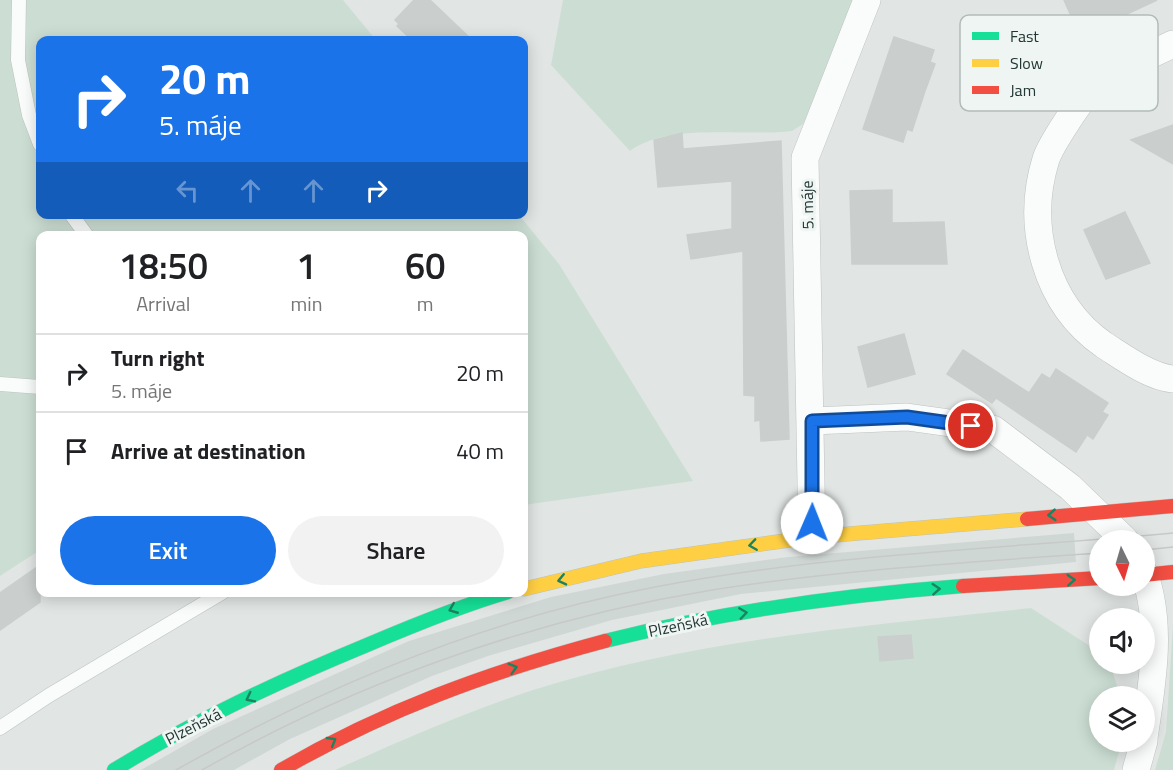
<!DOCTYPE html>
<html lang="en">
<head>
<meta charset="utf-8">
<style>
	:root { --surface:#fff; --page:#f2f2f2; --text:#202124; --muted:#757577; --line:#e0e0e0; --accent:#1a73e8 }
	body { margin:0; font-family:"Titillium Web",sans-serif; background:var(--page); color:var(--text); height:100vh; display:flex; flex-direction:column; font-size:22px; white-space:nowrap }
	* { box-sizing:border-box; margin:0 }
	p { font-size:20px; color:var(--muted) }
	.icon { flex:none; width:33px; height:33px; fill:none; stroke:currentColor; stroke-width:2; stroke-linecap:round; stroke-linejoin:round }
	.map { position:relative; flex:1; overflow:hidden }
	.drawer { position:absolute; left:36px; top:231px; width:492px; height:366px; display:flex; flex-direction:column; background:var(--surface); border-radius:12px; box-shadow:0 3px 15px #0003 }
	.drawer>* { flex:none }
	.banner { position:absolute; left:36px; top:36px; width:492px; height:183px; border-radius:12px; box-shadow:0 3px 15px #0003; background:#1a73e8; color:#fff; overflow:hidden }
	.needle { width:39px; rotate:175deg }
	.fabs { position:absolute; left:1089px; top:530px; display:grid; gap:12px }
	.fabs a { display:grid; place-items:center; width:66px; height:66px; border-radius:50%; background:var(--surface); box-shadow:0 3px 15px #0003; font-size:30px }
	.pin { position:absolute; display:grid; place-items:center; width:51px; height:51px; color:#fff; margin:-26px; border:3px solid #fff; border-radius:50%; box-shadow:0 2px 6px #0007 }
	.me { position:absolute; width:66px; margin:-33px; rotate:1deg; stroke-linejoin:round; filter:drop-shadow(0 0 4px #0008) }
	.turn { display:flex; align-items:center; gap:21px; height:126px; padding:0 24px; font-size:27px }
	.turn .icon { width:78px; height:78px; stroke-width:2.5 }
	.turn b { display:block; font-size:42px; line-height:51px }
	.lanes { display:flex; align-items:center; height:57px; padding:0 24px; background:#0003; justify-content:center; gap:30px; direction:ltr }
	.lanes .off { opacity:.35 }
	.eta { display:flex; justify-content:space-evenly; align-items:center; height:102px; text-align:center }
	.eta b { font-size:36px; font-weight:600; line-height:42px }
	.primary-button { display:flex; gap:12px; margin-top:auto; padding:12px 24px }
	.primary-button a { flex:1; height:69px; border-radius:36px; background:var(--accent); color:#fff; font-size:24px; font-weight:600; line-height:69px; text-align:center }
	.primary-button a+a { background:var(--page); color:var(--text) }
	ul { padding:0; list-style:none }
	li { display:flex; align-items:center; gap:18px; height:78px; padding:0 24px; border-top:2px solid var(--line) }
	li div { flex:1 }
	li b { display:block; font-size:22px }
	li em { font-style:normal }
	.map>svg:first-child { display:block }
</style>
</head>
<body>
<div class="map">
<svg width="1173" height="770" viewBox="0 0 1173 770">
	<rect width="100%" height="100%" fill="#e1e6e4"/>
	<polygon fill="#cfd7d4" points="1074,533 1076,562 741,594 612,620 488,656 432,676 290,739 234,770 141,770 213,729 409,641 551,597 664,574 788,557"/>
	<g fill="#ccded4">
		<polygon points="0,0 343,0 376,40 40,40 40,214 519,215 559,264 693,481 524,505 524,236 40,236 40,550 0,576"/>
		<path d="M 563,0 L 854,0 L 857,10 L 803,124 L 792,131 C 744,137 669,122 630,151 L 551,65 Z"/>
		<path d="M 1031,608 L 1099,652 L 1100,663 L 1110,663 L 1120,696 L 1100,696 L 1100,741 L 1122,741 L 1114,770 L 335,770 C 400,741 465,712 533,690 C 694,639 865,626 1031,608 Z"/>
		<polygon points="1173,626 1173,770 1155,770 1166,732"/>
	</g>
	<g fill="#cacfcd" stroke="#cacfcd" stroke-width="1.5">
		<polygon points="414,0 430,0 472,40 412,40 397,26 399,24 395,20"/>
		<polygon points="1064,0 1157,0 1080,36"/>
		<polygon points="894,37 934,50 930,62 935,64 925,91 912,131 907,129 903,142 863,129"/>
		<polygon points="1173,125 1173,164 1131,140"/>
		<polygon points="682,133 683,149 781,141 789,439 761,441 760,420 755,421 755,396 744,395 743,251 691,259 687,235 732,229 732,181 658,187 654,140"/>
		<polygon points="892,190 892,223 944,222 947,264 852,264 850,191"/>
		<polygon points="1125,212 1150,263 1106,279 1084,230"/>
		<polygon points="904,334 915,374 868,387 858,347"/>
		<polygon points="963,350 1029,393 1042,374 1050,379 1056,369 1108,403 1102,412 1108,415 1093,439 1087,435 1076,452 996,398 992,403 947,374"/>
		<polygon points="40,565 40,602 0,630 0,593"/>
		<polygon points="911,635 913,658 880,661 878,637"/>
	</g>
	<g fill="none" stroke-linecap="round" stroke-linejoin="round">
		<g stroke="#bec3c1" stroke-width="15">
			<g id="lane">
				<polyline points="19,0 18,60 29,115 40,144"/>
				<polyline points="71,214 87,236"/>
				<polyline points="0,384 40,387"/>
				<polyline points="0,728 48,696 223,592"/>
			</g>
		</g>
		<g stroke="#bec3c1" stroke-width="28">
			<g id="street">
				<path d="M 1173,44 C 1158,51 1102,77 1093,86 C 1081,99 1051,144 1046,159 C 1025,226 1045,304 1104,345 C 1123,357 1150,377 1173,379"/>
				<polyline points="812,421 907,417 993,429 1070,487 1125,540"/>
				<polyline points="812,537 805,158 867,0"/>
				<path d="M 1144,573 C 1163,625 1152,685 1144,738"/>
				<polyline points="1136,770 1144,741"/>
			</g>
		</g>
		<g stroke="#bdc3c1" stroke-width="15">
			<g id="fast">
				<path d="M 605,641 C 722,612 842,595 963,586"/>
				<path d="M 114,770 C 195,720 280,681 367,645 C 414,625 460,606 508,592"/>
			</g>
		</g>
		<g stroke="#bdc3c1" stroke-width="15">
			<polyline id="slow" points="524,589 641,561 812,537 1027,519"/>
		</g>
		<g stroke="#bdc3c1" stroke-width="15">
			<g id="jam">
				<polyline points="1027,519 1173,506"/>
				<polyline points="1144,575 1173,572"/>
				<polyline points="963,586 1100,578"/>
				<path d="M 281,770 C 385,710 489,672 605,641"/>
			</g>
		</g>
		<use href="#lane" stroke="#fafbfb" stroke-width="14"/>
		<use href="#street" stroke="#fafbfb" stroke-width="27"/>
		<use href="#fast" stroke="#16e098" stroke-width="14"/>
		<use href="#slow" stroke="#ffcf43" stroke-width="14"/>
		<use href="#jam" stroke="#f24e42" stroke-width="14"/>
		<g stroke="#c6c9c8" stroke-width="1.5">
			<polyline points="1144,550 1173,547"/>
			<path d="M 176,770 C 326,685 486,619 655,587 C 826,554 1001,549 1173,533"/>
			<path d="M 202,770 C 359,681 534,619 712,590 C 840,570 971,562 1100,553"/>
		</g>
	</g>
	<defs><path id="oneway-chevron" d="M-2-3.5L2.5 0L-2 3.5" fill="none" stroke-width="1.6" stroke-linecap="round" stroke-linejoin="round" transform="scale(1.5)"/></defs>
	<g stroke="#1d8260">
		<use href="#oneway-chevron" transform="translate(1052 515) rotate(176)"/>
		<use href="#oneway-chevron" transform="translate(753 545) rotate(172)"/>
		<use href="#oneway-chevron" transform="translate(562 580) rotate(167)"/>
		<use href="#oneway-chevron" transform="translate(1071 580) rotate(-4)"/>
		<use href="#oneway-chevron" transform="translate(936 589) rotate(-4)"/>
		<use href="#oneway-chevron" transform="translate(453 609) rotate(158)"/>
		<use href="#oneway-chevron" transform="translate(743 613) rotate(-8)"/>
		<use href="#oneway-chevron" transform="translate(513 668) rotate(-16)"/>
		<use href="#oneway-chevron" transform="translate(250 698) rotate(153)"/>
		<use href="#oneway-chevron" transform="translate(332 741) rotate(-30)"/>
	</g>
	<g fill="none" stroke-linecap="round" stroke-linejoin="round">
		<g stroke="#114b97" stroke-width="15">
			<polyline id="route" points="812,523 812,421 907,417 971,426"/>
		</g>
		<use href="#route" stroke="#1a73e8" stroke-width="10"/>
	</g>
	<g text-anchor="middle" stroke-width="6" stroke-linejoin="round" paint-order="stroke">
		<g font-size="16" fill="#223633" stroke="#eff5f3">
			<text transform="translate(807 205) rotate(-91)" y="6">5. máje</text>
			<text transform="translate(678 625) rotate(-12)" y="6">Plzeňská</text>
			<text transform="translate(193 726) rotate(-27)" y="6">Plzeňská</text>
		</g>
	</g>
	<rect x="960" y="15" width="198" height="96" rx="9" fill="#eff5f3" stroke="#b2bcb9" stroke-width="1.5"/>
	<rect x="972" y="32" width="27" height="8" fill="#16e098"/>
	<rect x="972" y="59" width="27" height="8" fill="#ffcf43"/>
	<rect x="972" y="86" width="27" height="8" fill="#f24e42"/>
	<g font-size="16" fill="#223633">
		<text x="1010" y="42">Fast</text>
		<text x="1010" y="69">Slow</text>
		<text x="1010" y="96">Jam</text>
	</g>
</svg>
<div class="fabs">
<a><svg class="needle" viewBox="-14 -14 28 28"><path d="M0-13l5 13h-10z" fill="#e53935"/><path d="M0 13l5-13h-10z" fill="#757577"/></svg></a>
<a><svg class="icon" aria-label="sound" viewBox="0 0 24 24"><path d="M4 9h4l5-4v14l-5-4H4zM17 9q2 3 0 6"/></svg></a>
<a><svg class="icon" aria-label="layers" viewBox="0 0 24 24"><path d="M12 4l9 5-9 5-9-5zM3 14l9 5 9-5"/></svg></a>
</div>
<div class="pin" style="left:971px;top:426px;background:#d93025"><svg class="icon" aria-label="arrive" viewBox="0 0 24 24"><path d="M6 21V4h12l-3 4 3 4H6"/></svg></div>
<svg class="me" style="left:812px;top:523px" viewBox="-20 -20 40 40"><circle r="19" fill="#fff"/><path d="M0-13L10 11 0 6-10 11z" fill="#1a73e8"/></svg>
<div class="banner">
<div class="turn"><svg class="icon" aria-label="right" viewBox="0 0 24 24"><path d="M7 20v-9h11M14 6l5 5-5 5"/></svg><div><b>20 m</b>5. máje</div></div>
<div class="lanes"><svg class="icon off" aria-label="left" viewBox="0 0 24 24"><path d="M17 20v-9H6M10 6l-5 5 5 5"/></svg><svg class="icon off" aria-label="ahead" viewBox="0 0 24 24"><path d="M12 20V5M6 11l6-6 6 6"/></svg><svg class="icon off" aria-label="ahead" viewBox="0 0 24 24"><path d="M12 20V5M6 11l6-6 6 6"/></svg><svg class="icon" aria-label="right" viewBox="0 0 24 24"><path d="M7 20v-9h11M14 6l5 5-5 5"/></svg></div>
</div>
<section class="drawer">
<div class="eta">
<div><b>18:50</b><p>Arrival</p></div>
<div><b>1</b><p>min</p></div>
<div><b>60</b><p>m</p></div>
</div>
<ul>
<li><svg class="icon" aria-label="right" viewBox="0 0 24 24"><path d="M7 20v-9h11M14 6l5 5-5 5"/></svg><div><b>Turn right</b><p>5. máje</p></div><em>20 m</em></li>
<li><svg class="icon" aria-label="arrive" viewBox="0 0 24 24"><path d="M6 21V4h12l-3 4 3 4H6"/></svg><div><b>Arrive at destination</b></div><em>40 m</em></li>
</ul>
<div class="primary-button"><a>Exit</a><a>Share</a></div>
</section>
</div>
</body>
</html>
